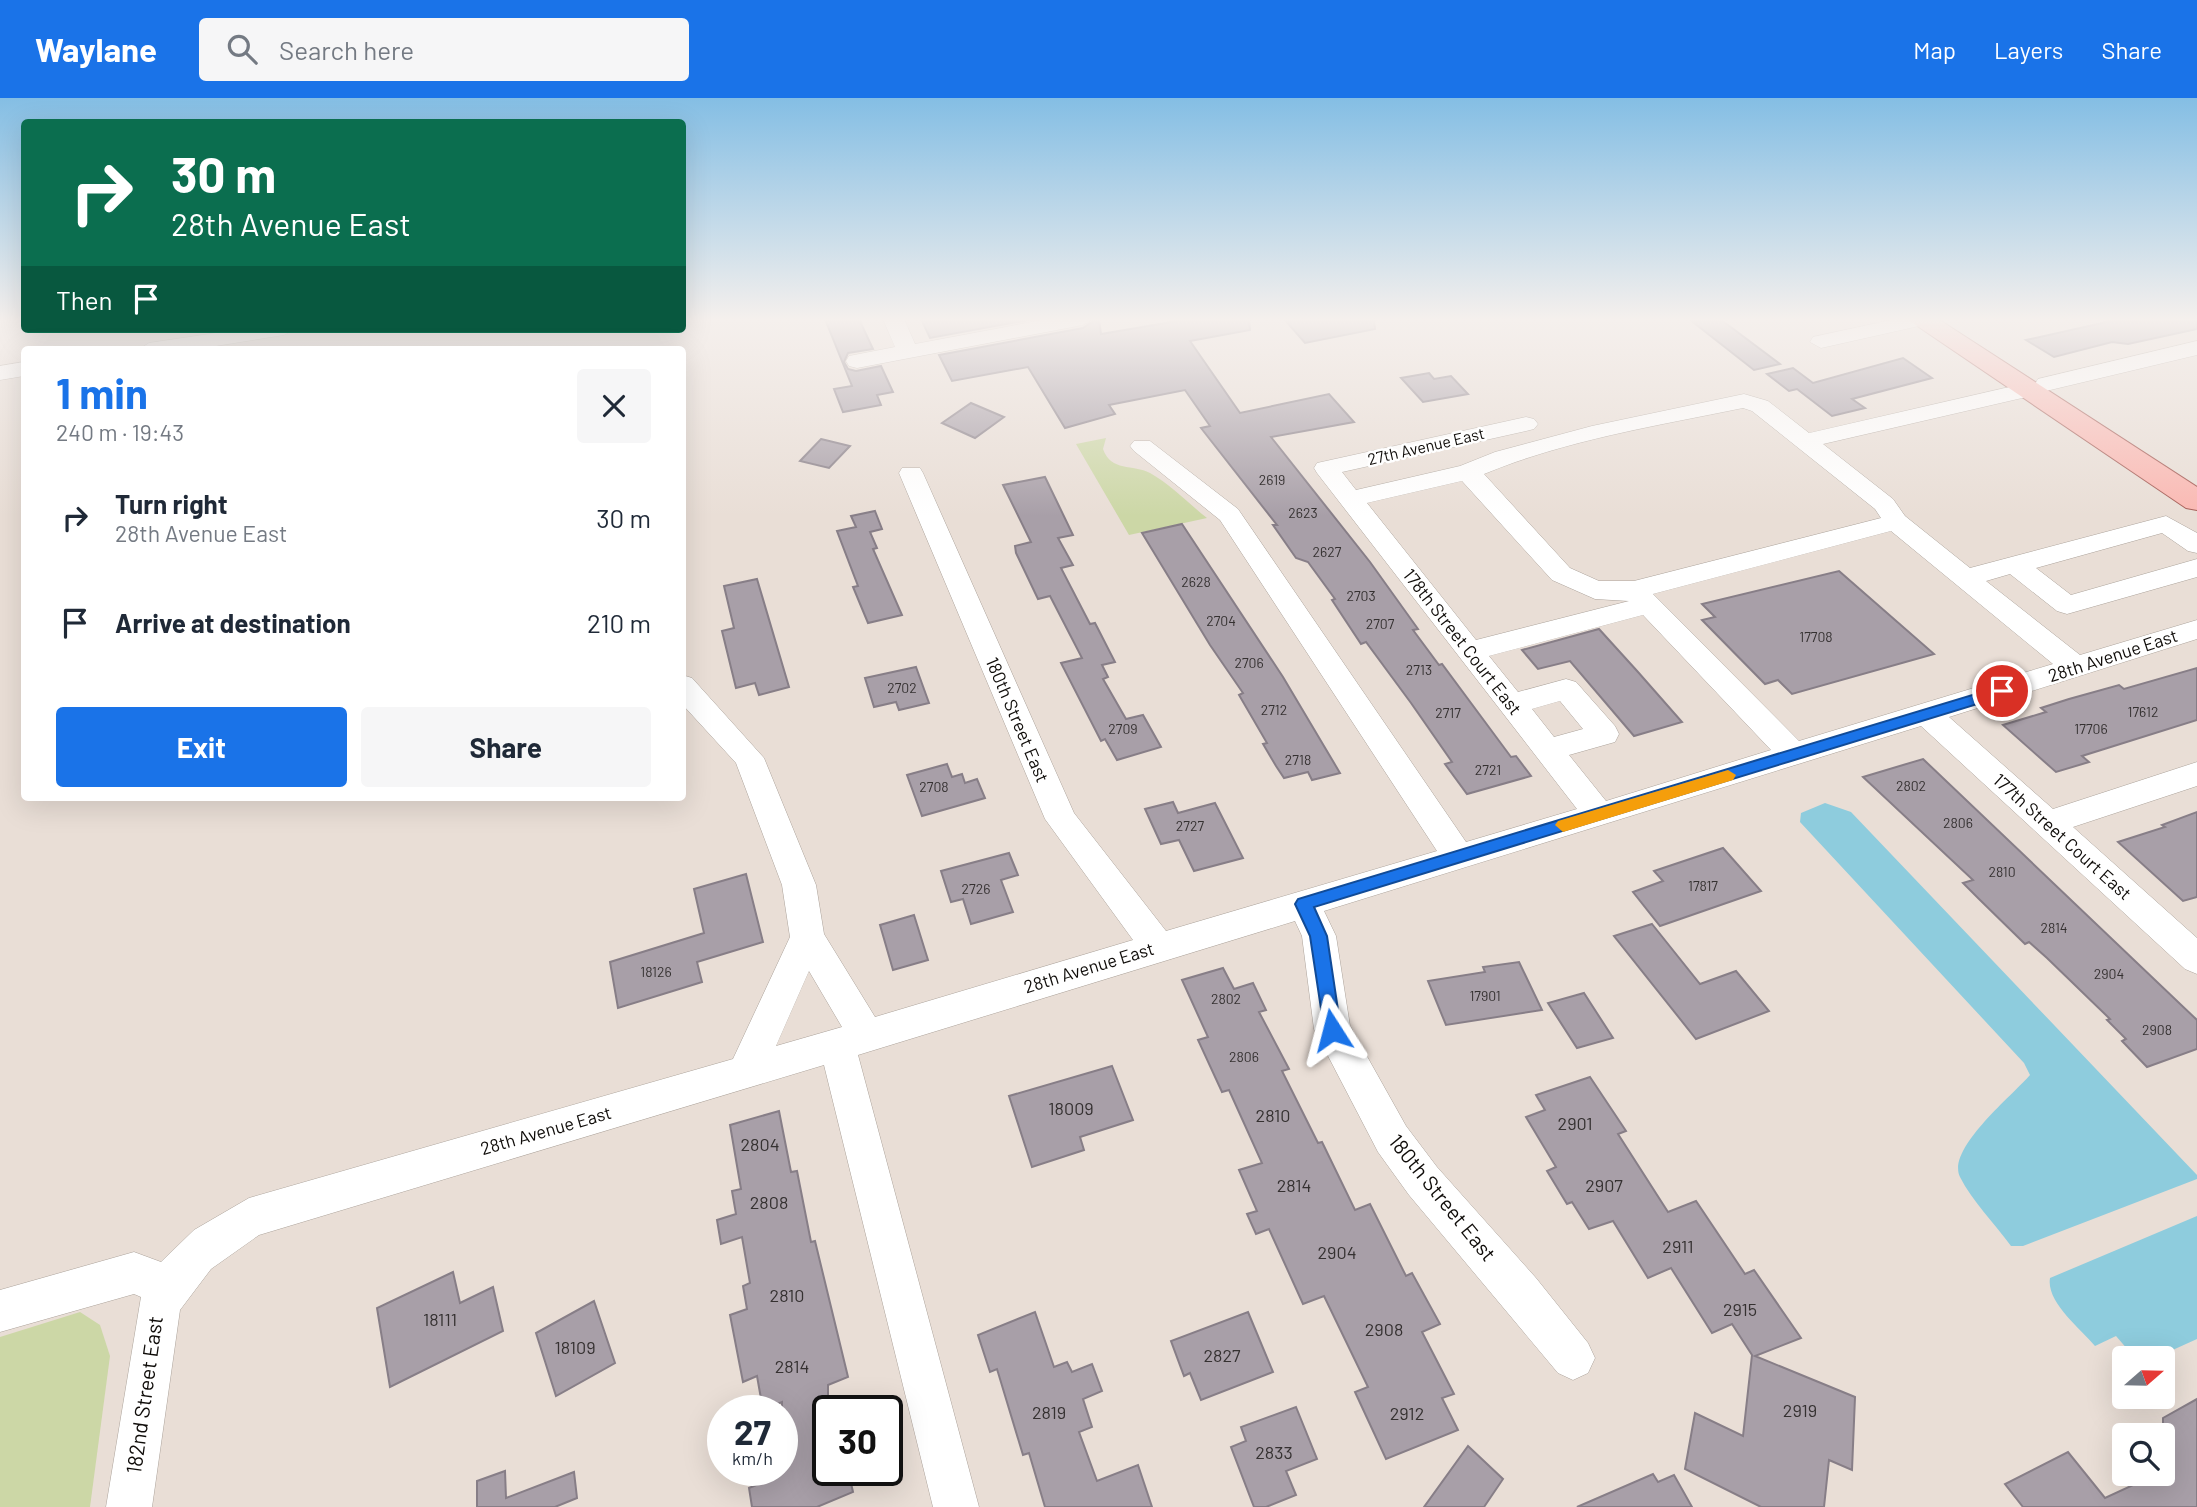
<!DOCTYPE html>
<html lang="en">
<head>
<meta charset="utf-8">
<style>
	:root { --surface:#fff; --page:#f6f6f7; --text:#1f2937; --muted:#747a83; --accent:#1a73e8 }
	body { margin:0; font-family:Barlow,sans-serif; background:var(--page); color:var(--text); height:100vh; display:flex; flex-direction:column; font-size:26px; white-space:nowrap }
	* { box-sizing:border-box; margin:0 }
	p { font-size:23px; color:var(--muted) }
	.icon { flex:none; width:38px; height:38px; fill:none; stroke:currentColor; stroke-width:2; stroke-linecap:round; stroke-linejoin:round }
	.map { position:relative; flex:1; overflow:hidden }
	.panel { position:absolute; left:21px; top:248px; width:665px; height:455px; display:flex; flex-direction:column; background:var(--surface); border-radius:7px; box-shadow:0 7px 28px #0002 }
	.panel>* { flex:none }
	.hud { position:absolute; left:21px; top:21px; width:665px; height:214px; border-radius:7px; box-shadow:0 7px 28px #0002; background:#0b6e4f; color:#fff; overflow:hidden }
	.needle { width:46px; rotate:70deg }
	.tools { position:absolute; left:2112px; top:1248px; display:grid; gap:14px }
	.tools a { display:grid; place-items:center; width:63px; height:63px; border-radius:7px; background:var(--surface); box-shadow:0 7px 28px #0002; font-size:35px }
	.speed { position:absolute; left:707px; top:1297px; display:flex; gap:14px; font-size:35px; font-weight:700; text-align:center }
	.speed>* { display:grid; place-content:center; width:91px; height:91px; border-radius:50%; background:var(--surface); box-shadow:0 7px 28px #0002; line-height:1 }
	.speed small { font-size:18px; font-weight:400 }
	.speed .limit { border:4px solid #111; border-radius:10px; background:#fff; color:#111 }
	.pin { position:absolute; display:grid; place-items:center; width:60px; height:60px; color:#fff; margin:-30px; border:4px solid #fff; border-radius:50%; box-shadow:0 2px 7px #0007 }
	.me { position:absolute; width:77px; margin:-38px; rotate:351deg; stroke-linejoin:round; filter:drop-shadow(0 0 5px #0008) }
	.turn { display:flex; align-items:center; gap:24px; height:147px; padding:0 35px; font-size:32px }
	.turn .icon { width:91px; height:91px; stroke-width:2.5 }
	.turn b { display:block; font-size:49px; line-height:60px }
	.then { display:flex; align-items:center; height:66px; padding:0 35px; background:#0003; gap:14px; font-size:26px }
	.round { display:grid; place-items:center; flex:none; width:74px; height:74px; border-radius:7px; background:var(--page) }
	.overview { display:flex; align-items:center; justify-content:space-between; height:119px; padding:0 35px }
	h1 { font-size:42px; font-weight:700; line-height:52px; color:var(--accent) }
	.cta { display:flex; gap:14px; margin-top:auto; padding:14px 35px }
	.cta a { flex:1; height:80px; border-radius:7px; background:var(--accent); color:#fff; font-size:28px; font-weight:700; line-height:80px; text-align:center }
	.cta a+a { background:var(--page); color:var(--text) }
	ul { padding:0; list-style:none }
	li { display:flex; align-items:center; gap:21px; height:105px; padding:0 35px }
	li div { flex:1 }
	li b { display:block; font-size:26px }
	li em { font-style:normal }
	header { display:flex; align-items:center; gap:42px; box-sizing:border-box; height:98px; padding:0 35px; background:var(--accent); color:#fff }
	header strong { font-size:33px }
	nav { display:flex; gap:38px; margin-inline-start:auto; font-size:24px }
	.search { width:490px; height:63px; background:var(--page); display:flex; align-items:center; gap:18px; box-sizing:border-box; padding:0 24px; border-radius:7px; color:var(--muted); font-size:26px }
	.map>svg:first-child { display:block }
</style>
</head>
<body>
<header>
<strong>Waylane</strong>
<div class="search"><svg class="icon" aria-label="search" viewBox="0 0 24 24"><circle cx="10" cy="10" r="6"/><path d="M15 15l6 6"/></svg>Search here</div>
<nav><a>Map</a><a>Layers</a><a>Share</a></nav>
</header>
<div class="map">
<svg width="2197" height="1409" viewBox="0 0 2197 1409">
	<rect width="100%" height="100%" fill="#e9ded6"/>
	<g fill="#ccd7a6">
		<path d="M 1106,340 L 1103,351 C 1111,374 1133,366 1150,375 C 1170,386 1189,406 1207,420 L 1129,437 L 1076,346 Z"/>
		<polygon points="80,1214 100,1227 110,1258 90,1409 0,1409 0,1239"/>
	</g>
	<g fill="#8eccdd">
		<path d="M 1825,705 L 1851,714 L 2197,1077 L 2197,1081 L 2023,1148 L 2011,1148 C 1995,1126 1972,1103 1960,1079 C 1946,1051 2013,997 2030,977 L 2024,965 L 1800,724 L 1801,715 Z"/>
		<path d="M 2197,1118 L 2197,1241 L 2155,1260 L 2135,1260 L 2116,1238 L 2095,1248 C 2080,1230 2046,1204 2050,1180 Z"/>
	</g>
	<g fill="#a89fa8" stroke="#877e87" stroke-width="2">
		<polygon points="825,221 859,221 873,251 848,255 844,264 848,271 856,273 881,268 893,294 877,297 881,307 843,314 834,291 852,288"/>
		<polygon points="921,221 1033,221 930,240"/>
		<polygon points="1096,221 1099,221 1101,236 1189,221 1249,221 1250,232 1190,243 1240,315 1329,296 1354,324 1271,339 1370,464 1418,531 1413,532 1439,567 1442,566 1511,659 1516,658 1531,678 1467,696 1445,666 1452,664 1411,605 1366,544 1361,546 1332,502 1335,501 1308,464 1296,460 1273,427 1277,427 1201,330 1210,328 1185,292 1109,307 1115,316 1065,330 1028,269 952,283 939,257 1083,230"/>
		<polygon points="1284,221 1374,221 1375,231 1305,245"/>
		<polygon points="1689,221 1720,221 1780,266 1754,272"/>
		<polygon points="2120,221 2197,221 2197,231 2128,246 2112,244 2054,259 2026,242"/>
		<polygon points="1903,260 1932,280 1852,301 1865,310 1832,318 1797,291 1789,293 1767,276 1793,270 1813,285"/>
		<polygon points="1429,275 1434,281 1451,278 1468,296 1423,304 1401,280"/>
		<polygon points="971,305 1004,319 975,340 942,325"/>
		<polygon points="821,341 850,348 829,370 800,363"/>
		<polygon points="1045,379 1073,437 1058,440 1073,467 1061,470 1090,526 1095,525 1115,564 1102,567 1108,579 1103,581 1126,621 1143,617 1161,649 1117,662 1105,641 1101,643 1061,565 1082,560 1050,498 1038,501 1016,455 1015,448 1031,444 1003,387"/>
		<polygon points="875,413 882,431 870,434 877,450 873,451 902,517 868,525 853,489 858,488 837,433 856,429 851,418"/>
		<polygon points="1182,426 1283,579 1340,675 1312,682 1308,674 1284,680 1276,668 1263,646 1267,645 1239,597 1243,595 1210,547 1142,435"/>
		<polygon points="1839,473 1934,556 1792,596 1778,582 1765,586 1702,522 1715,519 1702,506"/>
		<polygon points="757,481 789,589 759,597 755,585 736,590 722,533 734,530 724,488"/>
		<polygon points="1599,531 1638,574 1682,624 1634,638 1570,563 1538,571 1522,552"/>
		<polygon points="916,569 929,605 899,612 896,604 874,609 865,580"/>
		<polygon points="2197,570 2197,622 2082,658 2089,664 2056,674 2003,627 2046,614 2041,610 2069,601 2119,587 2124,591"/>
		<polygon points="1923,661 2197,922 2197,951 2147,969 2122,943 2126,941 2107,922 2110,921 2047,860 2029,844 2025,846 1979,801 1963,785 1973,782 1863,679"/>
		<polygon points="947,666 952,679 962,676 965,685 977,681 985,700 922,718 907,677"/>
		<polygon points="1173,704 1178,715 1215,705 1243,760 1194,773 1179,742 1161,746 1145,711"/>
		<polygon points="2197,714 2197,799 2183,803 2118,744 2165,729 2162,727"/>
		<polygon points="1723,750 1761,793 1660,828 1633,794 1663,783 1654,773"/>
		<polygon points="1009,755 1018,777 1001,782 1013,814 971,826 963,801 951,804 941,773"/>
		<polygon points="746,776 763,844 697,864 702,884 618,910 610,864 704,835 694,791"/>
		<polygon points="914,817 928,862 893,872 880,827"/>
		<polygon points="1652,826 1700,886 1736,873 1769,913 1696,941 1614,838"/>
		<polygon points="1519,864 1542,912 1446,927 1428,883 1485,874 1483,869"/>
		<polygon points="1223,870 1234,891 1253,885 1266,912 1259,914 1289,971 1282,973 1318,1045 1322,1044 1355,1112 1370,1106 1406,1178 1412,1175 1440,1226 1422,1234 1454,1296 1442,1300 1458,1332 1386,1361 1355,1294 1368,1289 1324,1198 1303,1206 1269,1131 1256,1136 1247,1116 1257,1113 1239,1072 1262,1065 1229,992 1222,994 1198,942 1208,939 1182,882"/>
		<polygon points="1584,895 1613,940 1577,950 1548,905"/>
		<polygon points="1112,968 1133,1022 1080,1039 1084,1052 1032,1069 1009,998"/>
		<polygon points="1590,979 1626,1033 1618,1036 1668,1114 1696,1103 1745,1176 1754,1172 1801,1240 1755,1258 1855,1299 1852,1372 1829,1362 1824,1409 1761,1409 1685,1371 1695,1315 1743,1338 1752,1257 1732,1226 1712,1235 1671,1170 1648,1180 1613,1123 1589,1131 1572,1104 1567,1106 1547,1073 1556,1069 1526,1019 1545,1012 1536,997"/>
		<polygon points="779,1013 791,1074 797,1073 811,1144 815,1143 848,1279 828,1287 828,1372 848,1372 853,1394 817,1409 752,1409 749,1390 769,1382 767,1372 782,1372 782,1304 763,1312 757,1278 743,1284 730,1217 747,1211 743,1188 750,1185 742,1139 721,1146 717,1122 736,1116 732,1093 741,1091 730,1027"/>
		<polygon points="453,1174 460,1205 493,1189 503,1233 390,1289 377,1210"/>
		<polygon points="594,1203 615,1265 556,1298 536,1235"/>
		<polygon points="1035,1214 1054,1269 1067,1264 1072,1274 1092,1266 1102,1293 1083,1301 1092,1329 1079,1334 1097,1383 1138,1367 1152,1409 1045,1409 1029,1355 1023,1357 997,1271 990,1274 978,1237"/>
		<polygon points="1248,1214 1273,1274 1201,1302 1190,1275 1184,1278 1171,1243"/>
		<polygon points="2197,1301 2197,1409 2023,1409 2005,1386 2068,1354 2105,1400 2142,1383 2136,1376 2163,1376 2163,1337 2157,1337 2163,1334 2163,1320"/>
		<polygon points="1296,1309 1317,1361 1286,1373 1296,1397 1266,1409 1254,1409 1231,1349 1246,1343 1241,1329"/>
		<polygon points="1468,1348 1503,1381 1484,1409 1424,1409"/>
		<polygon points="505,1373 506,1400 574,1374 577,1400 555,1409 477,1409 477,1383"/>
		<polygon points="1653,1376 1658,1384 1674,1377 1692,1409 1577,1409"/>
	</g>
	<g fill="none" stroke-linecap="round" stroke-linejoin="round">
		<g stroke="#aca39b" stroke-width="1">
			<g id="minor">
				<polygon points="883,221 904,221 915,246 1048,221 1093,221 1083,227 857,270 849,268 846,263 849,258 895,249"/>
				<polygon points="1896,221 1932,222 1928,226 1821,250 1810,244 1813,239"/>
				<polygon points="243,231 295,231 284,237 191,252 138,252 149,245"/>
				<polygon points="2197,243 2197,257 2046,293 2035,286 2038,281"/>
				<polygon points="24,264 24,278 0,282 0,268"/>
				<path d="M 2027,285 L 2038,292 L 2035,297 L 1823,346 L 1893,401 L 1905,418 L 1970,470 L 2166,418 L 2197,435 L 2197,455 L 2188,453 L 2162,435 L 2036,470 L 2071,497 L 2197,461 L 2197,479 L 2067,516 L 2057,513 L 2010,476 L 1986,483 L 2080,557 L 2197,522 L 2197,541 L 1949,619 L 2053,711 L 2197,664 L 2197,688 L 2073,729 L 2197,840 L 2197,876 L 2185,871 L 1921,628 L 1324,813 L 1336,838 L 1350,928 L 1406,1028 L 1437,1069 L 1536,1180 L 1588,1245 L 1595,1260 L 1588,1275 L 1573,1282 L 1558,1275 L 1409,1097 L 1378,1054 L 1314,931 L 1302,838 L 1295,823 L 858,957 L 979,1409 L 933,1409 L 824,967 L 259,1137 L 211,1171 L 180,1212 L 152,1409 L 106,1409 L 141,1199 L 134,1196 L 0,1234 L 0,1192 L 134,1154 L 161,1164 L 194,1132 L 249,1100 L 733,961 L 790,839 L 782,787 L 736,665 L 682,606 L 682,577 L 692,580 L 764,660 L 816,787 L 824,836 L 875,919 L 1133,842 L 1045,721 L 899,375 L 902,370 L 920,370 L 923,375 L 1074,715 L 1166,833 L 1437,753 L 1220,422 L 1134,353 L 1130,348 L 1134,343 L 1150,343 L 1238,411 L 1466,744 L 1577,711 L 1317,375 L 1314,370 L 1317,365 L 1526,319 L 1534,321 L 1538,326 L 1534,331 L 1526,333 L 1342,374 L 1356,392 L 1460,368 L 1495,354 L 1592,328 L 1744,296 L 1768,303 L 1809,335 ZM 1743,310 L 1752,313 L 1875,411 L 1881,420 L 1634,483 L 1599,483 L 1570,470 L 1484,376 C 1566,342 1656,328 1743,310 ZM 1462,383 L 1552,482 L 1595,501 L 1629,503 L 1476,542 L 1367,405 ZM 1891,433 L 2053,566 L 1799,643 L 1653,496 ZM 1643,517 L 1771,652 L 1606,703 L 1569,657 L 1615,644 L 1619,636 L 1615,628 L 1576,584 L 1566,581 L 1518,594 L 1489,558 ZM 1560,603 L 1583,631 L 1554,639 L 1532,611 ZM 809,873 L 842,929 L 776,948 Z"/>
			</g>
		</g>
		<g stroke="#a55d56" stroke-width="2">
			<polygon id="major" points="1907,221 1938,221 2197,389 2197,412 2186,410"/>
		</g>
		<use href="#minor" fill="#fff" fill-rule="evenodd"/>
		<use href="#major" fill="#fab8b2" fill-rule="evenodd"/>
	</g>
	<linearGradient id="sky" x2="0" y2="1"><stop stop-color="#84bee4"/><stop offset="0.53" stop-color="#f5f0ed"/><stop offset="1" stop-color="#f5f0ed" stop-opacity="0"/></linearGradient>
	<rect width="2197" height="418" fill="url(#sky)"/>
	<polygon fill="#1a73e8" stroke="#114b97" stroke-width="2" points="2002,588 2010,593 2007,597 1314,809 1327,838 1341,932 1338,937 1332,940 1325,937 1310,838 1295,806 1298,801"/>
	<polygon fill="#f59e0b" points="1728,672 1736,677 1733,682 1563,734 1555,727 1558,723"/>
	<g text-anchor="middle" stroke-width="5" stroke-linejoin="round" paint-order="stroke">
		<g font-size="14" fill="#353131">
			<text x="1272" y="387">2619</text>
			<text x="1303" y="420">2623</text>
			<text x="1327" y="459">2627</text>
			<text x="1196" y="489">2628</text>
			<text x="1361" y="503">2703</text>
			<text x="1221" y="528">2704</text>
			<text x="1380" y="531">2707</text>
			<text x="1816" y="544">17708</text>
			<text x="1249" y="570">2706</text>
			<text x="1419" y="577">2713</text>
			<text x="902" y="595">2702</text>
			<text x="1274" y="617">2712</text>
			<text x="2143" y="619">17612</text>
			<text x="1448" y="620">2717</text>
			<text x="1123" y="636">2709</text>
			<text x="2091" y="636">17706</text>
			<text x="1298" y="667">2718</text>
			<text x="1488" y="677">2721</text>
			<text x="1911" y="693">2802</text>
			<text x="934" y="694">2708</text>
			<text x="1958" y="730">2806</text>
			<text x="1190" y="733">2727</text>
			<text x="2002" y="779">2810</text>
			<text x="1703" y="793">17817</text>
			<text x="976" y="796">2726</text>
			<text x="2054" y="835">2814</text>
			<text x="656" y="879">18126</text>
			<text x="2109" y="881">2904</text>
			<text x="1485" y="903">17901</text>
			<text x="1226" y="906">2802</text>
			<text x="2157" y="937">2908</text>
			<text x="1244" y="964">2806</text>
		</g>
		<g font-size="16" fill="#0f0c09" stroke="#fff">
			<text transform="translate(1426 348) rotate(-13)" y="6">27th Avenue East</text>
		</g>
		<g font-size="18" fill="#0f0c09" stroke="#fff">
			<text transform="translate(1462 544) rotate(52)" y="6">178th Street Court East</text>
			<text transform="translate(2113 558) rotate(-18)" y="6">28th Avenue East</text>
			<text transform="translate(1017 622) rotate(67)" y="6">180th Street East</text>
			<text transform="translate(2062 739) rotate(42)" y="6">177th Street Court East</text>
			<text transform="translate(1089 870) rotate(-17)" y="6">28th Avenue East</text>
			<text transform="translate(546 1033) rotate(-16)" y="6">28th Avenue East</text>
		</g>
		<g font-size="18" fill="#353131">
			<text x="1071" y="1017">18009</text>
			<text x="1273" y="1024">2810</text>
			<text x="1575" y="1032">2901</text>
			<text x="760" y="1053">2804</text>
			<text x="1294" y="1094">2814</text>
			<text x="1604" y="1094">2907</text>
			<text x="769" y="1111">2808</text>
			<text x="1678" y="1155">2911</text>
			<text x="1337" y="1161">2904</text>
			<text x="787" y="1204">2810</text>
			<text x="1740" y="1218">2915</text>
			<text x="440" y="1228">18111</text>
			<text x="1384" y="1238">2908</text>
			<text x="575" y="1256">18109</text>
			<text x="1222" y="1264">2827</text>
			<text x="792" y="1275">2814</text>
			<text x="1800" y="1319">2919</text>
			<text x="1049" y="1321">2819</text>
			<text x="1407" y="1322">2912</text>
			<text x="1274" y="1361">2833</text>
		</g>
		<g font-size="21" fill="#0f0c09" stroke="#fff">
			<text transform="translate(1442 1100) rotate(51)" y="7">180th Street East</text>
			<text transform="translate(145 1297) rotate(-82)" y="7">182nd Street East</text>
		</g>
	</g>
</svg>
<div class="tools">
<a><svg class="needle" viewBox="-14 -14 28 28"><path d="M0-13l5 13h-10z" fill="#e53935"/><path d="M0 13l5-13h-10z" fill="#747a83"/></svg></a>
<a><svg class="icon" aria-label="search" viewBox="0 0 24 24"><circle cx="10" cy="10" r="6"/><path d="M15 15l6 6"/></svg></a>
</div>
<div class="speed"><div>27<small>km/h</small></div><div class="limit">30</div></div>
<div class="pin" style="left:2002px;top:593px;background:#d93025"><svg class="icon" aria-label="arrive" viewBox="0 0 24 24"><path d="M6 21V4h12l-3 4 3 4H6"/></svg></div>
<svg class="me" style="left:1332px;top:932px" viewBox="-20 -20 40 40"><path d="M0-17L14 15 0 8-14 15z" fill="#1a73e8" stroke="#fff" stroke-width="4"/></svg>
<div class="hud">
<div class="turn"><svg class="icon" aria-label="right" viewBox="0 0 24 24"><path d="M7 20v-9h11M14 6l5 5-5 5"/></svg><div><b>30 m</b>28th Avenue East</div></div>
<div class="then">Then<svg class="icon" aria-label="arrive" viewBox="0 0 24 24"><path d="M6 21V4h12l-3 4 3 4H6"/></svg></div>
</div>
<section class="panel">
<div class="overview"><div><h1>1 min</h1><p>240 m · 19:43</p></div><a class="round"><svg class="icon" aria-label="close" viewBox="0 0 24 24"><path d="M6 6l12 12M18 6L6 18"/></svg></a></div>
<ul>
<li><svg class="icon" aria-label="right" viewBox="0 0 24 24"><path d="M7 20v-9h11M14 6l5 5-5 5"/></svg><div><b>Turn right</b><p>28th Avenue East</p></div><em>30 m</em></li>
<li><svg class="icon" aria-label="arrive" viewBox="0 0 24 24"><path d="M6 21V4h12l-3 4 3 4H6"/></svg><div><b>Arrive at destination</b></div><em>210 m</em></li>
</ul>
<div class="cta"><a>Exit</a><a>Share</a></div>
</section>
</div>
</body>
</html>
